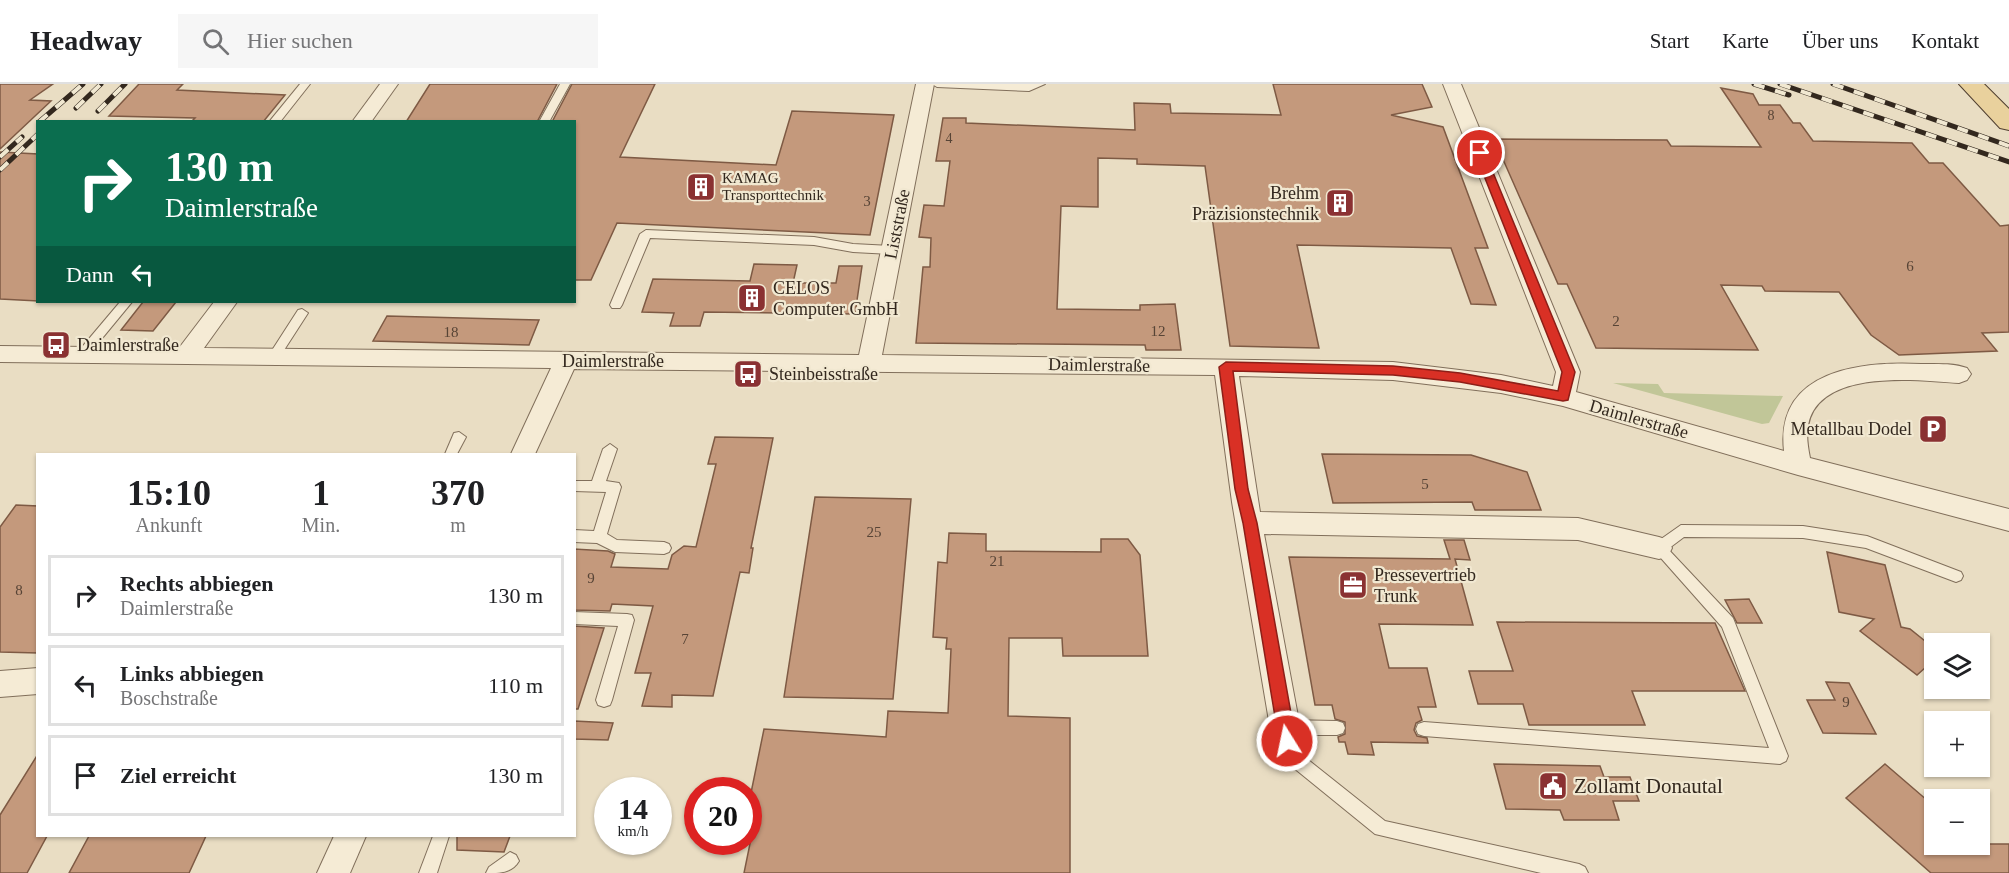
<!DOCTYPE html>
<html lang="de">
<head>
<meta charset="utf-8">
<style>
	:root { --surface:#fff; --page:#f6f6f6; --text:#202124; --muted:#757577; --line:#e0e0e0 }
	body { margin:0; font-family:Georgia,serif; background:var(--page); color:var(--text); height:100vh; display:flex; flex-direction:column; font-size:22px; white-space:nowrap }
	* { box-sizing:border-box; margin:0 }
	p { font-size:20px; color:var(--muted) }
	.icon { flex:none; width:33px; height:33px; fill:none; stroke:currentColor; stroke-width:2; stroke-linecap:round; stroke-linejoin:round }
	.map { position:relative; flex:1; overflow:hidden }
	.sheet { position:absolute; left:36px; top:369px; width:540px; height:384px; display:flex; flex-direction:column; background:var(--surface); border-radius:0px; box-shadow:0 2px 4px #0004 }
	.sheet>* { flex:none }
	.banner { position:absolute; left:36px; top:36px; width:540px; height:183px; border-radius:0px; box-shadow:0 2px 4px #0004; background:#0b6e4f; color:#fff; overflow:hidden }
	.fabs { position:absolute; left:1924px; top:549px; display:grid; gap:12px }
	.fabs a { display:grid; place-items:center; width:66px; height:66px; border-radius:0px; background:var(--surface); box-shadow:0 2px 4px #0004; font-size:30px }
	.speed { position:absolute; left:594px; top:693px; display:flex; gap:12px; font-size:30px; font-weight:700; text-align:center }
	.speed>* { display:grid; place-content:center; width:78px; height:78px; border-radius:50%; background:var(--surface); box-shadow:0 2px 4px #0004; line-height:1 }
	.speed small { font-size:15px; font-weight:400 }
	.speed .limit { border:9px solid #d22; background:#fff; color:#111 }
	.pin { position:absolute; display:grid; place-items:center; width:51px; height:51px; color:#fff; margin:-26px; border:3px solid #fff; border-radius:50%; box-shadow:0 2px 6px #0007 }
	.me { position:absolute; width:66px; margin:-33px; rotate:350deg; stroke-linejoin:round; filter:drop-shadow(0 0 4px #0008) }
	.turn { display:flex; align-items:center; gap:21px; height:126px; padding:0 30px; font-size:27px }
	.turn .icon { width:78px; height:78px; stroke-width:2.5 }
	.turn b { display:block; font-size:42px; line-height:51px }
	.then { display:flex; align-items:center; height:57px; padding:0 30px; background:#0003; gap:12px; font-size:22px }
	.eta { display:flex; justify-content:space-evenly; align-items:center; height:102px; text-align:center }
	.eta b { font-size:36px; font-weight:700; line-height:42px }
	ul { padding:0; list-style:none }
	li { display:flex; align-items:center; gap:18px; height:81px; margin:0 12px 9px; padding:0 18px; border:3px solid var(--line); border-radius:0px }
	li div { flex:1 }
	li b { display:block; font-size:22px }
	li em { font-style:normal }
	header { display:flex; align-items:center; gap:36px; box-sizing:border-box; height:84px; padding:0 30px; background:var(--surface); border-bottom:2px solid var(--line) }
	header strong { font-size:28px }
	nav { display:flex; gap:33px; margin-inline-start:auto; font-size:21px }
	.search { width:420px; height:54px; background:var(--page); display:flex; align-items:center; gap:15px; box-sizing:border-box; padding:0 21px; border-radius:0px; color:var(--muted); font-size:22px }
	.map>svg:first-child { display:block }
</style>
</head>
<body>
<header>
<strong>Headway</strong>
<div class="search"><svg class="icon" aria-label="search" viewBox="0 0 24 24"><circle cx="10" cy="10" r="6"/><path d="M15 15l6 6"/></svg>Hier suchen</div>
<nav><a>Start</a><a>Karte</a><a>Über uns</a><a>Kontakt</a></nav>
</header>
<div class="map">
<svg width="2009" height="789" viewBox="0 0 2009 789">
	<rect width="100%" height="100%" fill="#e9ddc3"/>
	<polygon fill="#c1c698" points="1613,299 1658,300 1664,309 1783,312 1769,339 1762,340"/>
	<g fill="#c4997c" stroke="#7e5a44" stroke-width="1.5">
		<polygon points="0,0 53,0 30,16 51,17 0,65"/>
		<polygon points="139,0 183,0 177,6 285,11 263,38 191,38 195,34 109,32"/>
		<polygon points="430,0 557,0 537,38 406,38"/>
		<polygon points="572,0 655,0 620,73 776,81 792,27 894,31 870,151 617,139 591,196 574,196 574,38 552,38"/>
		<polygon points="1273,0 1422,0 1432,23 1391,31 1443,43 1488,164 1475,164 1496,221 1471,220 1451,164 1297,161 1319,264 1230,262 1205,82 1137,80 1137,75 1098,74 1098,123 1061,122 1057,225 1140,226 1140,221 1175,220 1181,266 1146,266 1145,261 916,259 923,183 930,183 931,154 919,153 924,121 944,122 950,77 936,77 943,34 966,34 966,39 1135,46 1134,19 1170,20 1171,29 1281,31"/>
		<polygon points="1721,4 1753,10 1759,21 1780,21 1793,39 1800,39 1813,57 1912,59 1929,79 1943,79 2000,142 2009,141 2009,248 1982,249 1997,267 1899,271 1871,251 1839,208 1765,207 1762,202 1721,201 1758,266 1596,264 1567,200 1558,200 1494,55 1667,56 1671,62 1761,63"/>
		<polygon points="0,68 38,70 38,217 0,215"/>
		<polygon points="754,180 797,181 793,199 836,199 839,182 862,182 855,230 704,228 700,242 670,242 674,229 642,228 653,195 750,197"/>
		<polygon points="143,218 176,218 153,247 121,246"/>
		<polygon points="387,232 539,236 529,261 373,257"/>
		<polygon points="715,353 773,354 751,464 753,464 749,489 740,488 713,612 672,611 672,623 642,622 651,589 635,589 653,522 612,520 610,527 574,526 574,465 608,467 615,470 611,483 668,485 672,471 684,462 696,463 716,380 708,380"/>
		<polygon points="1322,370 1471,371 1527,388 1541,426 1475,426 1472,418 1333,419"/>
		<polygon points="815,413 911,415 893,615 784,613"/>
		<polygon points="16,421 38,422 38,569 0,568 0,443"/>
		<polygon points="949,449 986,450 986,467 1101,468 1101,455 1128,455 1140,471 1148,572 1063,572 1062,554 1009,554 1008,632 1070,634 1070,789 744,789 753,745 748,745 748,708 751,709 764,645 886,653 888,627 948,629 951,565 946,565 947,554 933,553 938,478 947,479"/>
		<polygon points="1444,456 1464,456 1470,476 1455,475 1473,541 1379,540 1389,584 1427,584 1436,623 1418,623 1422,636 1416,639 1414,646 1417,652 1427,654 1428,659 1371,658 1374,671 1348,670 1345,658 1339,658 1338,653 1345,650 1345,638 1335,635 1332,621 1315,621 1289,473 1450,475"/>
		<polygon points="1827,468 1885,481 1901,543 1910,545 1935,565 1935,575 1917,591 1860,547 1874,535 1839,528"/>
		<polygon points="1749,515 1762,539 1737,539 1725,516"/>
		<polygon points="1497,538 1715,539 1745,607 1632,607 1645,641 1529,641 1523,620 1478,620 1469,587 1513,587"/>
		<polygon points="574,542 604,544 578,625 574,625"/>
		<polygon points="1826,598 1849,599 1876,650 1823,649 1807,616 1835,616"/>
		<polygon points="574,637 613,639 608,656 574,655"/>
		<polygon points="38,670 38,752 47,752 27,789 0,789 0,731"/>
		<polygon points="1494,680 1600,682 1604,693 1630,693 1639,717 1613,717 1619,736 1564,736 1560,726 1506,725"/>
		<polygon points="1885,680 1935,723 1935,760 2009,760 2009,789 1931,789 1846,714"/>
		<polygon points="89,752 206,752 189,789 69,789"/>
		<polygon points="457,752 510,752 504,768 457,766"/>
	</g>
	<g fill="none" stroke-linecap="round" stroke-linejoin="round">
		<g stroke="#816f5b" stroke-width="2">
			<g id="lane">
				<polygon points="300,0 310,0 280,38 269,38"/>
				<polygon points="560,0 570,0 549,38 539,38"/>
				<polygon points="932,0 1045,0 1029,7 937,3"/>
				<polygon points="646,146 814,153 853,160 891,162 897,166 891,170 853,168 814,161 650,154 622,221 620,224 612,224 610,221 640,150"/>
				<polygon points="120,218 132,218 85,275 77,275 75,272 77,269"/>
				<polygon points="302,225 308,229 277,277 269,277 267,274 269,271 298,226"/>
				<polygon points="459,348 466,353 457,370 445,370 454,349"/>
				<polygon points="610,360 617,365 606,397 619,399 621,403 607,450 617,456 664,458 669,460 671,464 669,468 664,470 615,468 597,459 574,458 574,446 594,447 606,408 574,407 574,397 592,397 603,365"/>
				<polygon points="1681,441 1803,442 1867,452 1961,488 1963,492 1961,496 1956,498 1866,464 1803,454 1684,453 1668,465 1733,534 1788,672 1786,677 1780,680 1424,652 1418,650 1416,645 1418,640 1424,638 1769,664 1722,543 1652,464 1654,460"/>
				<polygon points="574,528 627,530 632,531 634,536 612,616 610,621 604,623 598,621 596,616 618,542 574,540"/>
				<polygon points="1285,636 1337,637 1343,639 1345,644 1343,649 1337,651 1294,651 1297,667 1385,737 1579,780 1585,783 1588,789 1541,789 1375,750 1284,676 1277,643 1279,638"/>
				<polygon points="433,752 449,752 437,789 419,789"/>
				<path d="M 510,768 L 516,771 L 519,777 C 512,789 500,789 486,789 L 489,783 Z"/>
			</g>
		</g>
		<g stroke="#816f5b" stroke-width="2">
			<g id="street">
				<polygon points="380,0 398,0 371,38 352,38"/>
				<path d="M 916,0 L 934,0 L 882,271 L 1393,278 L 1501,291 L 1553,302 L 1556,288 L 1443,0 L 1461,0 L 1580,288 L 1576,308 L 1784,367 C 1775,286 1861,277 1921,280 C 1937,280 1953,279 1967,284 L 1971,290 L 1967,296 L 1959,299 C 1917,296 1818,284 1808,342 C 1806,352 1808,364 1810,374 L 2009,425 L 2009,447 L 1798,391 L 1563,322 L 1501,309 L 1393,296 L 1239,292 L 1260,428 L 1578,434 L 1659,453 L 1668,456 L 1672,464 L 1668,472 L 1659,475 L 1578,456 L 1264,450 L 1300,643 L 1296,653 L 1285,657 L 1274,653 L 1270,643 L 1232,418 L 1215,291 L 574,285 L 535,370 L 511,370 L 551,284 L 0,278 L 0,262 L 179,264 L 214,218 L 237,218 L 204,264 L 859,271 Z"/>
				<polygon points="38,584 38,610 0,613 0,587"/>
				<polygon points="334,752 366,752 350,789 317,789"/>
			</g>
		</g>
		<g stroke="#4f3e2f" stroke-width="2">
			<polygon id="primary" points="1959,0 1984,0 2009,25 2009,46 2000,44"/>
		</g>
		<use href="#lane" fill="#f5ebd5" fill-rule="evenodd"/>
		<use href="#street" fill="#f5ebd5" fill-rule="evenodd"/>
		<use href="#primary" fill="#e9d19d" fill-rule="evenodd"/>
		<g stroke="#33281e" stroke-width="5">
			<g id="rail">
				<polyline points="1754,0 1789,11"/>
				<polyline points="1780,0 2009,78"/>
				<polyline points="1833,0 2009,62"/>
				<polyline points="76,24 101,0"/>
				<polyline points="98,27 125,0"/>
				<polyline points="39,38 83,0"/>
				<polyline points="0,73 22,53"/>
				<polyline points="0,86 38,50"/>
			</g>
		</g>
		<use href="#rail" stroke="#f1e8d1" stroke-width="4" stroke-dasharray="11" stroke-linecap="butt"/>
	</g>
	<polygon fill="#d93025" stroke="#8d1f18" stroke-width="1.5" points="1480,66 1485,69 1575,288 1568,316 1563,317 1460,298 1393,291 1233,287 1248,405 1257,439 1296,657 1293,662 1287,664 1282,662 1279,657 1243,439 1235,405 1219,283 1226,278 1393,282 1460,289 1558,307 1562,288 1475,69"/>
	<defs>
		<g id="building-square" transform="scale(1.5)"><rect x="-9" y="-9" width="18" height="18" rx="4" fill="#8a3132" stroke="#f1e8d1"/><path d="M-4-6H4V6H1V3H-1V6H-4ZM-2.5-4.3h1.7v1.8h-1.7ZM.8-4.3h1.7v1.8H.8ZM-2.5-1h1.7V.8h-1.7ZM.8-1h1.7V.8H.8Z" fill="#fff"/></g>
		<g id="bus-square" transform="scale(1.5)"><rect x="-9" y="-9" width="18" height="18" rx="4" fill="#8a3132" stroke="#f1e8d1"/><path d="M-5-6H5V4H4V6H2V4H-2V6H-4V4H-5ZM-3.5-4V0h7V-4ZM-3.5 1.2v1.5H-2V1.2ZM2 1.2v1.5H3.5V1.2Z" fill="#fff"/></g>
		<g id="parking-square" transform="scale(1.5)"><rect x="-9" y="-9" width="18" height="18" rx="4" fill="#8a3132" stroke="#f1e8d1"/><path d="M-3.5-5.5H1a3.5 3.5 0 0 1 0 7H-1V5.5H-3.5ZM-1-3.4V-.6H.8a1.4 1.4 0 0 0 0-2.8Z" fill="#fff"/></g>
		<g id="office-square" transform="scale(1.5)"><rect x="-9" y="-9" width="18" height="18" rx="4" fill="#8a3132" stroke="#f1e8d1"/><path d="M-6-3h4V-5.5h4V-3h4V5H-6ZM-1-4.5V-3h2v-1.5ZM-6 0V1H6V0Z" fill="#fff"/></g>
		<g id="civic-square" transform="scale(1.5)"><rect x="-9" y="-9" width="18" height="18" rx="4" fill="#8a3132" stroke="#f1e8d1"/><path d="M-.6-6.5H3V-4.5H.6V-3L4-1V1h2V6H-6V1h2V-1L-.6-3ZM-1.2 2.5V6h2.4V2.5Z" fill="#fff"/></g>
	</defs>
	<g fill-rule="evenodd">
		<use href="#building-square" x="701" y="103"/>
		<use href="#building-square" x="1340" y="119"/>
		<use href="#building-square" x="752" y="214"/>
		<use href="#bus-square" x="56" y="261"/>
		<use href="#bus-square" x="748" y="290"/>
		<use href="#parking-square" x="1933" y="345"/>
		<use href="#office-square" x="1353" y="501"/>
		<use href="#civic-square" x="1553" y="702"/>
	</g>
	<g text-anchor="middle" stroke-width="4.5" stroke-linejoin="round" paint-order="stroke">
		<g font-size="14" fill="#574436">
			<text x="1771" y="36">8</text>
			<text x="949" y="59">4</text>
		</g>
		<g font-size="15" fill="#33281e" stroke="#f1e8d1" text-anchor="start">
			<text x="722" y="99">KAMAG<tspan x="722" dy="17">Transporttechnik</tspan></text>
		</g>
		<g font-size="15" fill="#574436">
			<text x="867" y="122">3</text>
			<text x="1910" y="187">6</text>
			<text x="1616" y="242">2</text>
			<text x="1158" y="252">12</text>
			<text x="451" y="253">18</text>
			<text x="1425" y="405">5</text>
			<text x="874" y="453">25</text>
			<text x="997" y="482">21</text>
			<text x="591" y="499">9</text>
			<text x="19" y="511">8</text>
			<text x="685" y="560">7</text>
			<text x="1846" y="623">9</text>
		</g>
		<g font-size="18" fill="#33281e" stroke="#f1e8d1" text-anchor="start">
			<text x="1319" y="115" text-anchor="end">Brehm<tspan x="1319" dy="21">Präzisionstechnik</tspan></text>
			<text x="773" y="210">CELOS<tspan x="773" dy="21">Computer GmbH</tspan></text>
			<text x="77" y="267">Daimlerstraße</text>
			<text x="769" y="296">Steinbeisstraße</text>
			<text x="1912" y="351" text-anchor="end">Metallbau Dodel</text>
			<text x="1374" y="497">Pressevertrieb<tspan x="1374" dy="21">Trunk</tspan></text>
		</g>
		<g font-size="18" fill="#33281e" stroke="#f1e8d1">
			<text transform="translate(897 140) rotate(-79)" y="6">Liststraße</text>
			<text x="613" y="283">Daimlerstraße</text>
			<text transform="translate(1099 281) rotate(1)" y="6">Daimlerstraße</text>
			<text transform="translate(1639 335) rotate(16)" y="6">Daimlerstraße</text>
		</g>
		<g font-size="21" fill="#33281e" stroke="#f1e8d1" text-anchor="start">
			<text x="1574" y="709">Zollamt Donautal</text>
		</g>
	</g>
</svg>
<div class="fabs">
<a><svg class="icon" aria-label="layers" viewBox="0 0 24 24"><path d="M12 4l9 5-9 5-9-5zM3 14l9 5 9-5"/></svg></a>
<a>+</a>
<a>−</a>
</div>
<div class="speed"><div>14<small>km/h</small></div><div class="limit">20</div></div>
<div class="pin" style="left:1480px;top:69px;background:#d93025"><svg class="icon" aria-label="arrive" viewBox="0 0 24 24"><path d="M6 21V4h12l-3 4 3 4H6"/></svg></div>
<svg class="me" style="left:1287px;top:657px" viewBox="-20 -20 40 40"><circle r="17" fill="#d93025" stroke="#fff" stroke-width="3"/><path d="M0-11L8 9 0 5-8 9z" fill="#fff"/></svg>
<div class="banner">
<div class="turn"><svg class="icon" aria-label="right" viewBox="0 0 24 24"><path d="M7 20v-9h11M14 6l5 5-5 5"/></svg><div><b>130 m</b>Daimlerstraße</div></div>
<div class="then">Dann<svg class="icon" aria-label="left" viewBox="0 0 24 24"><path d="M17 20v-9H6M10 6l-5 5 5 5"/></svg></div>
</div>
<section class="sheet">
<div class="eta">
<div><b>15:10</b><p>Ankunft</p></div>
<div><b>1</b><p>Min.</p></div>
<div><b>370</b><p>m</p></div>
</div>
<ul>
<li><svg class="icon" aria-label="right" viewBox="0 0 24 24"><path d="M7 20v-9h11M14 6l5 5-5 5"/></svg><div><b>Rechts abbiegen</b><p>Daimlerstraße</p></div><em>130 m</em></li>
<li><svg class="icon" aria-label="left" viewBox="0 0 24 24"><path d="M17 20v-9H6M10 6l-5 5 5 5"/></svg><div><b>Links abbiegen</b><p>Boschstraße</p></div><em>110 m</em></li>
<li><svg class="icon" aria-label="arrive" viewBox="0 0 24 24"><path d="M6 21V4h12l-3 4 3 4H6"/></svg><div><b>Ziel erreicht</b></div><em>130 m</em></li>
</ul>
</section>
</div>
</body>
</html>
